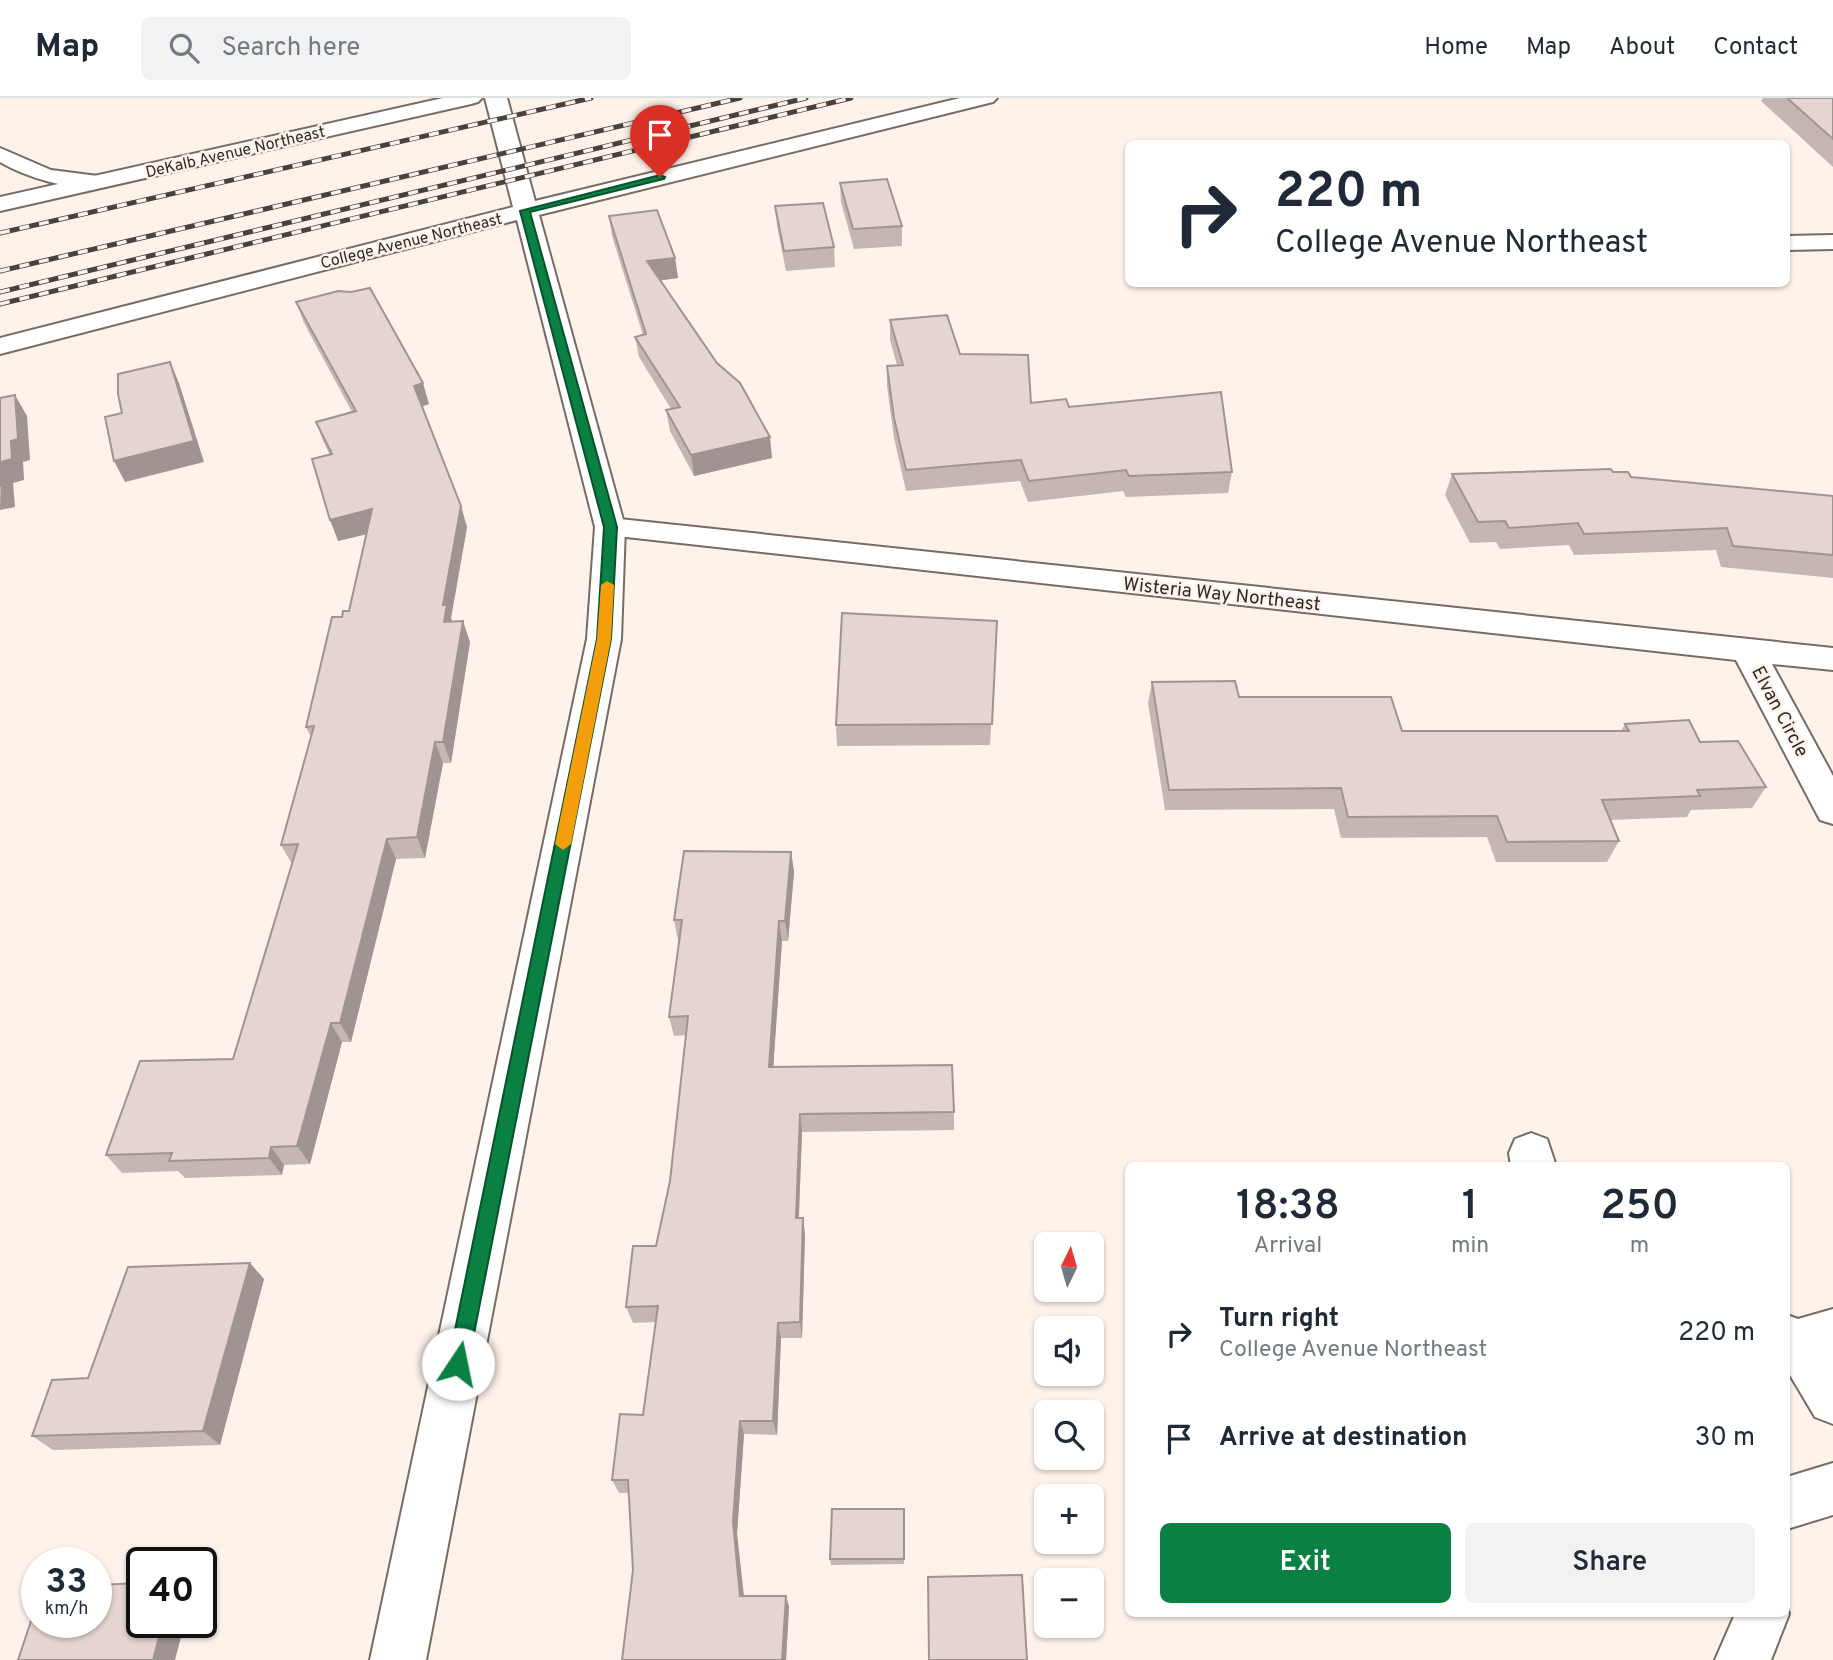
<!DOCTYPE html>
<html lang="en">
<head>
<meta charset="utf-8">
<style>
	:root { --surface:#fff; --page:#f2f2f3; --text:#1f2937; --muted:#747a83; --line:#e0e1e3; --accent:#0b8043 }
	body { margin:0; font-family:Overpass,sans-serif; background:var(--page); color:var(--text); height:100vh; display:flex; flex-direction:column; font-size:26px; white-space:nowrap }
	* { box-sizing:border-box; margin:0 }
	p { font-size:23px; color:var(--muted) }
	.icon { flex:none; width:38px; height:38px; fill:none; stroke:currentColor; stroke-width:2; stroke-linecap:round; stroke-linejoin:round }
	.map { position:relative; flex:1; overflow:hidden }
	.side { position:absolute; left:1125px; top:1064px; width:665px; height:455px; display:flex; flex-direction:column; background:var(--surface); border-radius:10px; box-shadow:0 2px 5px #0004 }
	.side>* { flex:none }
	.guide { position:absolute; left:1125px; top:42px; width:665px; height:147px; border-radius:10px; box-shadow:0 2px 5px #0004; background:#fff; color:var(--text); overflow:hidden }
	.needle { width:46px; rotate:5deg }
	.controls { position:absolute; left:1034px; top:1134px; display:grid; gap:14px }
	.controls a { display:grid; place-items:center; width:70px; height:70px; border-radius:10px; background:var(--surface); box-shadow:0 2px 5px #0004; font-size:35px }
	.speed { position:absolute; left:21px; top:1449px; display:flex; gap:14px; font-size:35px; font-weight:700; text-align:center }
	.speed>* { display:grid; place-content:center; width:91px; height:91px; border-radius:50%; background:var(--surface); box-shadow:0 2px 5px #0004; line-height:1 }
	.speed small { font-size:18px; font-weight:400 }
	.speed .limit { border:4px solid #111; border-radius:10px; background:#fff; color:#111 }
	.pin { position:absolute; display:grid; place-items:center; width:60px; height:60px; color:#fff; margin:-72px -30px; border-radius:50% 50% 50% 0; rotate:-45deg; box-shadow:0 0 7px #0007 }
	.pin .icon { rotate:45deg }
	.me { position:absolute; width:77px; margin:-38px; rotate:11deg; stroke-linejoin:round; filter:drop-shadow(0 0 5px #0008) }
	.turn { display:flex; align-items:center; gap:24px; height:147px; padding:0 35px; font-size:32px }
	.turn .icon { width:91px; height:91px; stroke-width:2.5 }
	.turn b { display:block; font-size:49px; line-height:60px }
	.eta { display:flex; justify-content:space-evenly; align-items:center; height:119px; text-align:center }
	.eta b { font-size:42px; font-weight:600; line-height:49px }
	.primary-button { display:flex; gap:14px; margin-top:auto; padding:14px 35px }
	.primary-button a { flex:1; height:80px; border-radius:10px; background:var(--accent); color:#fff; font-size:28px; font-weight:600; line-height:80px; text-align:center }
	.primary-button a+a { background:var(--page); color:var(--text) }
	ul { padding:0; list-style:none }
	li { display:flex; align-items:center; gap:21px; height:105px; padding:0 35px }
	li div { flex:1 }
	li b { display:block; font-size:26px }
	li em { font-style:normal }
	header { display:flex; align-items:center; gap:42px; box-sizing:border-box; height:98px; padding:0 35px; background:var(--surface); border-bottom:2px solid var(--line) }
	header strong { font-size:33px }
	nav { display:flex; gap:38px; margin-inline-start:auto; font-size:24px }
	.search { width:490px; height:63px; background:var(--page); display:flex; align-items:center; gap:18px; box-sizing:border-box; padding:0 24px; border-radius:10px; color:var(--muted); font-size:26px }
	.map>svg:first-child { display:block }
</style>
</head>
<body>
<header>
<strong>Map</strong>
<div class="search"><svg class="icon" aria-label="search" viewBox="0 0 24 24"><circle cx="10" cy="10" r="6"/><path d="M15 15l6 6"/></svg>Search here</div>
<nav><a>Home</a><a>Map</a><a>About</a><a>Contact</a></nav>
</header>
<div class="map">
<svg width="1833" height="1562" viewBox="0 0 1833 1562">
	<rect width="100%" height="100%" fill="#fef2eb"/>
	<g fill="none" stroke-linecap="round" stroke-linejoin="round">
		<g stroke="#786b63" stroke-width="4">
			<path id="lane" d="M 0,50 L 51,72 L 98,78 L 105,80 L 108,84 L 105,88 C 76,95 25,79 0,64 Z"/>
		</g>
		<g stroke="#786b63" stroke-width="4">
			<g id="street">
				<polygon points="1833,137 1833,151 1787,152 1787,138"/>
				<polygon points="610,420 1833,550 1833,572 1772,566 1833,678 1833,726 1820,722 1736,562 599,436 595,429 599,422"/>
				<polygon points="1531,1035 1547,1041 1556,1068 1511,1068 1509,1055 1515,1041"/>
				<polygon points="1833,1211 1833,1326 1815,1319 1787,1272 1787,1217 1798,1221"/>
				<polygon points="1833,1365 1833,1417 1787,1431 1787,1379"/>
				<polygon points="1787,1509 1789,1516 1771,1562 1715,1562 1735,1516 1787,1516"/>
			</g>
		</g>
		<g stroke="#786b63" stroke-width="4">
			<g id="secondary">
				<polygon points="443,0 482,0 478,4 471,6 0,113 0,99"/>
				<polygon points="485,0 507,0 535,103 960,0 997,0 993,4 539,117 625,429 621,541 426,1562 370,1562 587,541 595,429 517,122 0,256 0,240 513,109"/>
			</g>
		</g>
		<use href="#lane" fill="#fff" fill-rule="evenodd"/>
		<use href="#street" fill="#fff" fill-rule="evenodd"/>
		<use href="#secondary" fill="#fff" fill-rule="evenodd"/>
		<g stroke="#48423e" stroke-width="5">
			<g id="rail">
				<polyline points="0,135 591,0"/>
				<polyline points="0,173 740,0"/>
				<polyline points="0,194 806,0"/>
				<polyline points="0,206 851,0"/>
			</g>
		</g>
		<use href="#rail" stroke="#fef2eb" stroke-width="3.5" stroke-dasharray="10" stroke-linecap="butt"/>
	</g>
	<g fill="#c5b6b3">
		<polygon points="1763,0 1833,0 1833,69 1761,3"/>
		<polygon points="840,85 902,128 902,148 854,151 841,104"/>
		<polygon points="775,108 834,149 835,169 786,173 777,128"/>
		<polygon points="609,118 675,160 678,180 660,182 772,360 694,378 670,333 666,312 671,311 639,259 635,239 643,237 612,138"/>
		<polygon points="296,204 429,306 422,308 467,429 451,520 452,523 470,544 451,665 443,665 425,760 396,761 351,944 342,944 310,1066 284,1067 282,1077 185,1080 178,1073 122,1075 106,1057 233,961 292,766 281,747 311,639 306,629 342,519 349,513 366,436 338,443 330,357 324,345 316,324 352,314 304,225"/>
		<polygon points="890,222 960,256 1031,305 1069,309 1232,374 1228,395 1126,399 1123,393 1028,404 1020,383 906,393 894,340 887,288 887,268 897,267 890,242"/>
		<polygon points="1452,376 1631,379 1833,398 1833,480 1721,469 1716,452 1574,457 1569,447 1500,451 1496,444 1470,445 1445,397"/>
		<polygon points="997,523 990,647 837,648 836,627"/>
		<polygon points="1152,584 1239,599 1402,633 1621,633 1625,626 1700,644 1766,689 1752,710 1691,712 1687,719 1610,722 1619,743 1607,764 1496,764 1487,739 1341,740 1334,711 1165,712 1148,605"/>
		<polygon points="684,753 791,754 794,774 788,843 782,843 773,969 952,967 954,1014 954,1032 802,1034 799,1120 803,1120 805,1137 802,1240 781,1240 777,1337 744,1336 737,1436 744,1498 786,1498 789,1509 786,1562 622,1562 633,1472 629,1395 619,1395 612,1382 620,1316 643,1317 656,1224 633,1225 626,1209 633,1148 656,1148 670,1083 686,937 674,938 669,919 679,842 678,842 674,822"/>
		<polygon points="264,1181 220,1347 53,1352 32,1338 88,1280"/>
		<polygon points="904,1411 904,1466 831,1467 830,1461"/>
	</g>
	<g fill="#a09492">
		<polygon points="675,160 678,180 650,184 647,163"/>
		<polygon points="170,264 179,285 204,364 125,384 114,363"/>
		<polygon points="423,285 429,306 421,309 414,288"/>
		<polygon points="15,297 27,318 30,362 23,364 24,382 13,385 15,409 0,412 1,364"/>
		<polygon points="770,339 772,360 694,378 691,357"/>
		<polygon points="461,408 467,429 451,520 454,528 444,524 443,507"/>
		<polygon points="372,411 380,433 338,443 330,422"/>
		<polygon points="463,523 470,544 451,665 443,644"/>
		<polygon points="435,644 443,665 425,760 417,739"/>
		<polygon points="387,741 396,761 351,944 340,925"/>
		<polygon points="791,754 794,774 788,843 785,823"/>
		<polygon points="779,823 782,843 772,988 769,969"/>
		<polygon points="331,925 342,944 310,1066 297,1048"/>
		<polygon points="800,1016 802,1034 798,1137 796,1120"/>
		<polygon points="271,1049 284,1067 282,1077 269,1060"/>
		<polygon points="803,1120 805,1137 802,1240 800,1224"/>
		<polygon points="250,1165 264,1181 220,1347 203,1333"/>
		<polygon points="778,1225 781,1240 777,1337 773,1323"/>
		<polygon points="740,1323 744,1336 737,1436 745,1509 740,1498 733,1424"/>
		<polygon points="786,1498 789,1509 786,1562 782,1562"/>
		<polygon points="163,1524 185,1524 175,1562 153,1562"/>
	</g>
	<g fill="#e5d4d0" stroke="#a09492" stroke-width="2">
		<polygon points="1787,0 1833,0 1833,41"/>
		<polygon points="887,81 902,128 853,131 840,85"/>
		<polygon points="823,105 834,149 784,153 775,108"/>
		<polygon points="657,112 675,160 647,163 717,265 740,285 770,339 691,357 666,312 680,309 635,239 646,236 609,118"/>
		<polygon points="370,190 423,285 414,288 461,408 443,507 447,507 444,524 463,523 443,644 435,644 417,739 387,741 340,925 331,925 297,1048 271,1049 269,1060 169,1063 172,1055 106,1057 140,963 233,961 298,746 281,747 314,628 306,629 332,519 342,519 343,513 349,513 372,411 330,422 312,361 332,356 316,324 356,313 296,204 338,193 351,194"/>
		<polygon points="947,217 960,256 1028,257 1031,305 1066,301 1069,309 1221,294 1232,374 1129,378 1126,372 1029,383 1021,362 906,372 894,320 887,268 903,267 890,222"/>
		<polygon points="170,264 194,343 114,363 105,319 122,315 118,296 118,276"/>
		<polygon points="15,297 18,341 11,343 12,361 1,364 2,388 0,388 0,300"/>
		<polygon points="1611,371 1613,374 1628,374 1631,379 1833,398 1833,457 1733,448 1727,430 1584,436 1578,425 1509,430 1505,423 1478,424 1452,376"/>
		<polygon points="842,515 997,523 992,626 836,627"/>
		<polygon points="1235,583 1239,599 1391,599 1402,633 1629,633 1625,626 1689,622 1700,644 1738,643 1766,689 1697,692 1700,698 1602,702 1619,743 1507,744 1497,718 1348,719 1341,690 1169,692 1152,584"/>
		<polygon points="684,753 791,754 785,823 779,823 769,969 952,967 954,1014 800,1016 796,1120 803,1120 800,1224 778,1225 773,1323 740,1323 733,1424 740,1498 786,1498 782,1562 622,1562 633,1472 628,1382 612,1382 620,1316 643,1317 658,1208 626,1209 633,1148 656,1148 670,1083 688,918 669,919 682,822 674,822"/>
		<polygon points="250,1165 203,1333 32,1338 52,1282 88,1280 128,1169"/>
		<polygon points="832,1411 904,1411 904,1461 830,1461"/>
		<polygon points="1022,1477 1027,1562 929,1562 928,1479"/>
		<polygon points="142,1485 142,1524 163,1524 153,1562 18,1562 37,1505 37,1524 96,1524 96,1487"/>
	</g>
	<polygon fill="#0b8043" stroke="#07532c" stroke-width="2" points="660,77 665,79 664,81 530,114 617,429 611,541 468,1266 465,1274 458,1277 451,1274 448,1266 597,541 604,429 520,113"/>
	<polygon fill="#f59e0b" points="607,483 614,487 611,541 571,746 563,752 555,746 597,541 601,487"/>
	<g text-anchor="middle" stroke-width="5" stroke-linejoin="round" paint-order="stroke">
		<g font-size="16" fill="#302b27" stroke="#fef2eb">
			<text transform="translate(235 53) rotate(-13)" y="6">DeKalb Avenue Northeast</text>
			<text transform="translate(411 142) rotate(-14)" y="6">College Avenue Northeast</text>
		</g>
		<g font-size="19" fill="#302b27" stroke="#fef2eb">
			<text transform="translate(1222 495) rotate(6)" y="7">Wisteria Way Northeast</text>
			<text transform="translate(1781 613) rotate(62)" y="7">Elvan Circle</text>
		</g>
	</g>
</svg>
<div class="controls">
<a><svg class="needle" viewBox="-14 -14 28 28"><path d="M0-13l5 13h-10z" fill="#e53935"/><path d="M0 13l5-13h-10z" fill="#747a83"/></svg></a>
<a><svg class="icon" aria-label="sound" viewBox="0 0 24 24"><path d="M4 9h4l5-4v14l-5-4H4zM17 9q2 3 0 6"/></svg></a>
<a><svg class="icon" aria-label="search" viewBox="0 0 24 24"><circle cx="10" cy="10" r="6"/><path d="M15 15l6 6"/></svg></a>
<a>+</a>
<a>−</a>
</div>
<div class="speed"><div>33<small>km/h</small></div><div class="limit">40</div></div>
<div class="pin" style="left:660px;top:79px;background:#d93025"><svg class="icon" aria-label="arrive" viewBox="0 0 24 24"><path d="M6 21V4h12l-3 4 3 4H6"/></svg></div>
<svg class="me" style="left:458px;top:1266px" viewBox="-20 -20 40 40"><circle r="19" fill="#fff"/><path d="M0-13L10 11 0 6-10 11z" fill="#0b8043"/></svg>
<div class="guide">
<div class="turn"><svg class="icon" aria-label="right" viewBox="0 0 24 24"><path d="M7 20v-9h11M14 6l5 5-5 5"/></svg><div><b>220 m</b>College Avenue Northeast</div></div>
</div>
<section class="side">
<div class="eta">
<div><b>18:38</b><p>Arrival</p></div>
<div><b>1</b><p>min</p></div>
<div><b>250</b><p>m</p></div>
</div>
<ul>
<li><svg class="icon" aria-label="right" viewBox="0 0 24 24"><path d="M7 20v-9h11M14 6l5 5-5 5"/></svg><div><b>Turn right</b><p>College Avenue Northeast</p></div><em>220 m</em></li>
<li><svg class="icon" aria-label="arrive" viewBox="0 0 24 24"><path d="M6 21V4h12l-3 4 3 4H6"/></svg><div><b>Arrive at destination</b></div><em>30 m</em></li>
</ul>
<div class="primary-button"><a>Exit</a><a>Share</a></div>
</section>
</div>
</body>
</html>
